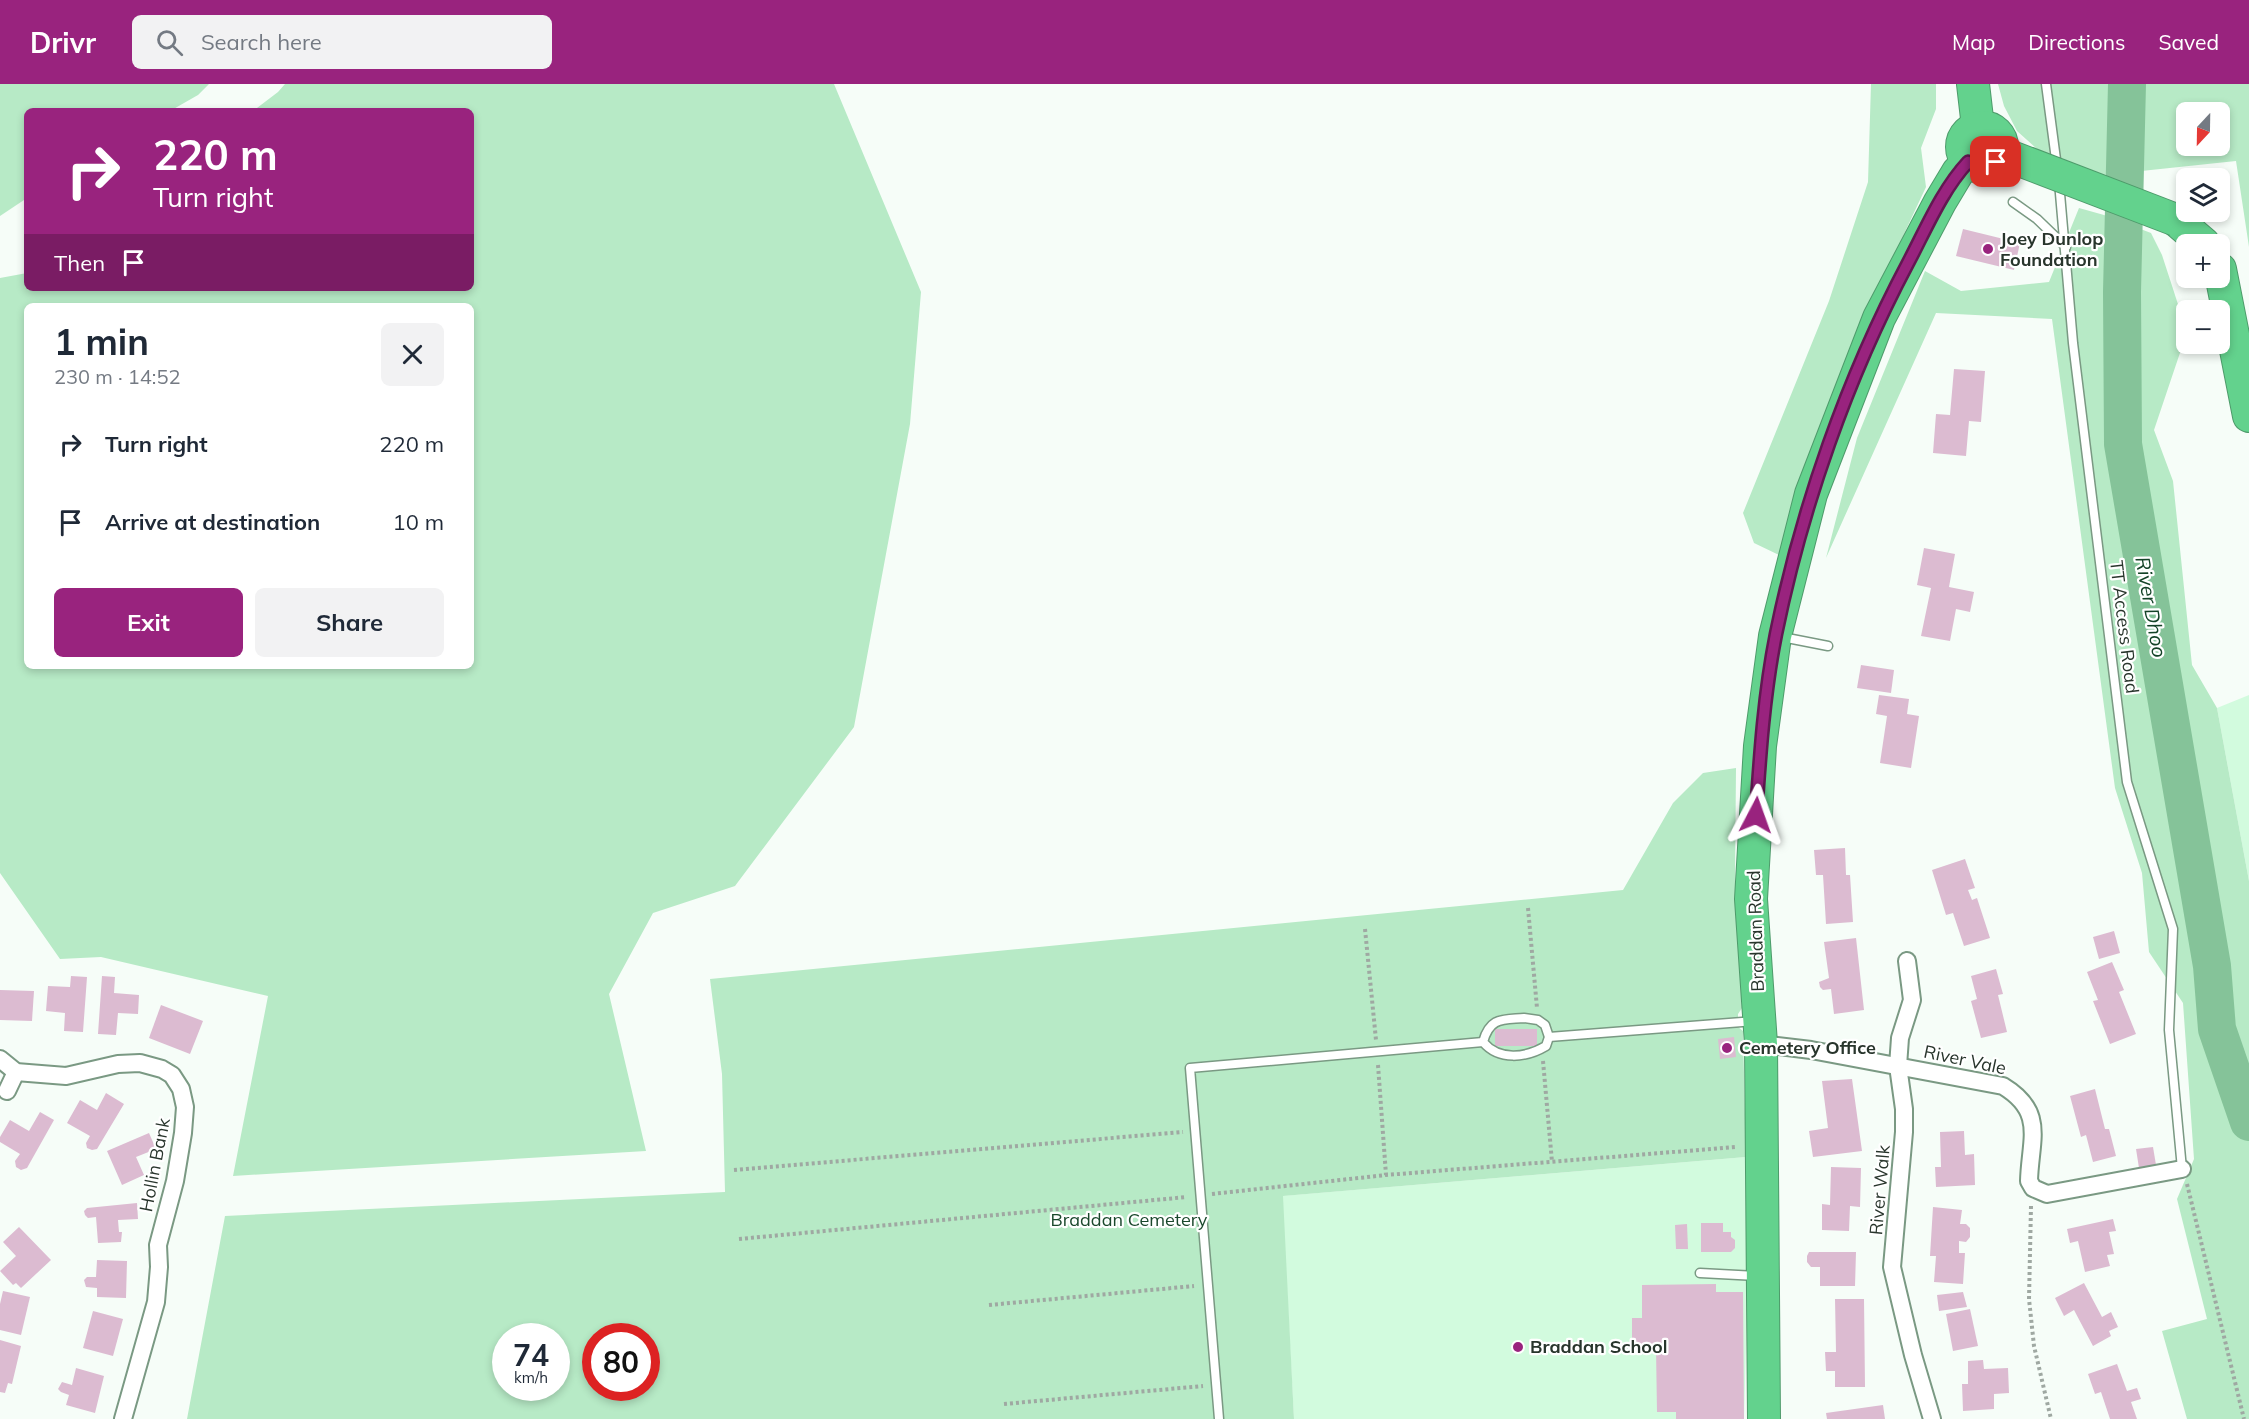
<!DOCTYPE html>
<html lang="en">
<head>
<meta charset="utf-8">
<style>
	:root { --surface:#fff; --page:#f2f2f3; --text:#1f2937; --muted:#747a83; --accent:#99237e }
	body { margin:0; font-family:Mulish,sans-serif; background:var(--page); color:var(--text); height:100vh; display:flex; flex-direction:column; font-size:22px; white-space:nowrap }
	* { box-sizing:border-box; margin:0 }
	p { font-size:20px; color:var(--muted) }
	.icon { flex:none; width:33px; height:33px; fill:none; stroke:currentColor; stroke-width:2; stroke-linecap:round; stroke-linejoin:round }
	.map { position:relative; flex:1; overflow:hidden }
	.side { position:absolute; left:24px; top:219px; width:450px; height:366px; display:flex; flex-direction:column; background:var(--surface); border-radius:9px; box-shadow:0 3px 9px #0003 }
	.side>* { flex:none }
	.banner { position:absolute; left:24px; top:24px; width:450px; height:183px; border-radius:9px; box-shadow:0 3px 9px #0003; background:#99237e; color:#fff; overflow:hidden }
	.needle { width:39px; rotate:202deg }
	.controls { position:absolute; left:2176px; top:18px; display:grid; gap:12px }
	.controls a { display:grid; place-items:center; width:54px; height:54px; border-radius:9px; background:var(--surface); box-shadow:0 3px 9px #0003; font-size:30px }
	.speed { position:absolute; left:492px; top:1239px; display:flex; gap:12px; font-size:30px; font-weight:700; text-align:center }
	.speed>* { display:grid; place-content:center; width:78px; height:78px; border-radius:50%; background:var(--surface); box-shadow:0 3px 9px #0003; line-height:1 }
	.speed small { font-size:15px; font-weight:400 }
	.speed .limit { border:9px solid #d22; background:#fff; color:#111 }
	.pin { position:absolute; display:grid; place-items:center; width:51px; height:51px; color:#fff; margin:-26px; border-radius:12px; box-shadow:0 3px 9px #0006 }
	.me { position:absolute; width:66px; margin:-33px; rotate:4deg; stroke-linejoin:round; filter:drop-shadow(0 0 4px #0008) }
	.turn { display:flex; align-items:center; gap:21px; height:126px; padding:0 30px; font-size:27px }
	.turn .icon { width:78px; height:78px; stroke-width:2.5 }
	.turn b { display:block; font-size:42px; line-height:51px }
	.then { display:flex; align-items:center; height:57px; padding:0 30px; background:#0003; gap:12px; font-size:22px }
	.round { display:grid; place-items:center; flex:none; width:63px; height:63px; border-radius:9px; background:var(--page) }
	.summary { display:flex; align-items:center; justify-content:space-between; height:102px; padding:0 30px }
	h1 { font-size:36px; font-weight:700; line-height:45px }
	.action { display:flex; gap:12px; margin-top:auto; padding:12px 30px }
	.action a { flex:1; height:69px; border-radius:9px; background:var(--accent); color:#fff; font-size:24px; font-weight:700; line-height:69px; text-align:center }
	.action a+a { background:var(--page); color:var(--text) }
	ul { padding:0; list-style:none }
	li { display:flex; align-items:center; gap:18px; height:78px; padding:0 30px }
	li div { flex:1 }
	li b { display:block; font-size:22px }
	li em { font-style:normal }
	header { display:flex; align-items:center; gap:36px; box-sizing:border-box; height:84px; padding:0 30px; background:var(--accent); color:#fff }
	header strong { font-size:28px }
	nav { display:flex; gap:33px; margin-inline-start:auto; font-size:21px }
	.search { width:420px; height:54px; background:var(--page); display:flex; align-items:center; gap:15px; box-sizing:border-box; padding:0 21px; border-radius:9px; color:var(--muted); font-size:22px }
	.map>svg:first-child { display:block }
</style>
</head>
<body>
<header>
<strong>Drivr</strong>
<div class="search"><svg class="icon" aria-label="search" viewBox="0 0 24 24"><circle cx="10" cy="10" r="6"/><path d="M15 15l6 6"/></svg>Search here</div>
<nav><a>Map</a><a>Directions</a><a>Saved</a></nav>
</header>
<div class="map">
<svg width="2249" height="1335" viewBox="0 0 2249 1335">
	<rect width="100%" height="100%" fill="#f6fdf8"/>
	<g fill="#d2fbde">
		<polygon points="2249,611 2249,797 2217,624"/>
		<polygon points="1746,1073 1748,1192 1744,1335 1294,1335 1282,1112"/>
	</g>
	<g fill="#b7eac6" fill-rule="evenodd">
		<polygon points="0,0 209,0 198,11 170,27 27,27 27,114 0,132"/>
		<path d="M 285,0 L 834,0 L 921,208 L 910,340 L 854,643 L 735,802 L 653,829 L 609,910 L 646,1067 L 233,1092 L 268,912 L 101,873 L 60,875 L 0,789 L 0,194 L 27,189 L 27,204 L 471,204 L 471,27 L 253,27 L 278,8 ZM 27,222 L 471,222 L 471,582 L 27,582 Z"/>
		<polygon points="1871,0 1936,0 1936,25 1921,64 1926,103 1859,246 1779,471 1754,459 1743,429 1829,217 1868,98"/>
		<path d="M 1998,0 L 2249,0 L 2249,163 L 2236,77 L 2094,92 L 2063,80 L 2037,65 L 2017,47 L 2004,22 ZM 2187,28 L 2220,28 L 2220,62 L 2187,62 Z"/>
		<polygon points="2079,124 2104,131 2151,149 2162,171 2187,248 2154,346 2173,397 2192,581 2217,624 2249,797 2249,1335 2187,1335 2162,1247 2207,1235 2177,1115 2194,1075 2183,919 2149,868 2142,789 2115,704 2052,235 1936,229 1826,474 1857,354 1925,187 1961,207 2049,198"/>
		<path d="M 1736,684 L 1735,795 L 1742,924 L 1738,930 L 1738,943 L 1743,947 L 1746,1073 L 1283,1112 L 1294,1335 L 187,1335 L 225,1132 L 725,1108 L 722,990 L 710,895 L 1623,806 L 1673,719 L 1703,689 ZM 506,1252 L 556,1252 L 556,1304 L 506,1304 ZM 596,1252 L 646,1252 L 646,1304 L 596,1304 Z"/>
	</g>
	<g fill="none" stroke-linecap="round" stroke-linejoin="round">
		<polyline stroke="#85c399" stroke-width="38" points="2127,0 2122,208 2123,360 2212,882 2217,945 2249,1038"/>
	</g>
	<g fill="#dcbbd1">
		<polygon points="1963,145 2020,159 2014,186 1956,172"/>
		<polygon points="1954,285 1985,287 1981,338 1969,337 1966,372 1933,369 1936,330 1950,331"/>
		<polygon points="1924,464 1955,470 1949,503 1974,508 1970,528 1956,525 1950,557 1921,552 1931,504 1917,501"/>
		<polygon points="1861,581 1894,586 1891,609 1857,604"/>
		<polygon points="1879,611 1909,615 1907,630 1919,632 1911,684 1880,679 1887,632 1876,630"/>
		<polygon points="1845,764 1846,791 1850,791 1853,838 1826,840 1823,791 1816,791 1814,766"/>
		<polygon points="1965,775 1975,804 1968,806 1972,816 1977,814 1990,854 1964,862 1953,829 1946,831 1932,786"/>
		<polygon points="2114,847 2120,869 2099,875 2093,853"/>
		<polygon points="1856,854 1864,926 1834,930 1831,905 1823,906 1820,903 1819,898 1829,894 1824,858"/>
		<polygon points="2112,878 2124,906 2119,908 2136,950 2110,960 2093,917 2098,916 2087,888"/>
		<polygon points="1996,885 2003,910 1998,911 2007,948 1981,954 1971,917 1977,915 1971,892"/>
		<polygon points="71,892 87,893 83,948 64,947 65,929 46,927 48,902 70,903"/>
		<polygon points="102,892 115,893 114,909 139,911 138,930 118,929 116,951 98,950"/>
		<polygon points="0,906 34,907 32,937 0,936"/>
		<polygon points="161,921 203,937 190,970 149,954"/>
		<rect x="1495" y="945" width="42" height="17"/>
		<polygon points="1734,953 1736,973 1720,975 1718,955"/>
		<polygon points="1852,995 1862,1067 1813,1073 1809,1047 1828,1044 1822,997"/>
		<polygon points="2095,1005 2105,1045 2109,1045 2116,1072 2093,1078 2086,1051 2081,1053 2070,1012"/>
		<polygon points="106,1009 124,1020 97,1065 92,1066 87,1064 86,1059 90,1052 67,1039 80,1016 97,1026"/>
		<polygon points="40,1028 54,1036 27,1084 21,1086 16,1083 15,1077 20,1070 0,1058 0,1053 10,1036 29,1047"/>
		<polygon points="1964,1047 1965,1071 1974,1070 1975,1101 1936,1103 1935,1083 1941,1083 1940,1048"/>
		<polygon points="149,1049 156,1065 136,1073 144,1091 122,1101 107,1067"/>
		<polygon points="2153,1063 2156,1081 2139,1084 2136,1065"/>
		<polygon points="1831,1083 1861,1084 1860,1123 1850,1122 1849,1147 1822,1146 1822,1120 1830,1121"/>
		<polygon points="137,1119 138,1135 118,1136 119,1148 122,1148 121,1158 98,1159 96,1133 88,1134 85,1131 84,1127 87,1124"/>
		<polygon points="1933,1123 1962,1126 1960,1140 1966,1140 1970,1144 1970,1153 1966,1158 1959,1157 1959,1169 1965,1169 1963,1200 1934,1198 1936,1172 1930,1172"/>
		<polygon points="2113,1135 2116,1147 2109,1148 2114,1170 2107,1171 2110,1182 2085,1188 2078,1157 2070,1159 2067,1145"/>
		<polygon points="1701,1139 1723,1139 1723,1148 1731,1148 1731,1153 1735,1156 1735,1164 1731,1168 1701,1168"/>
		<polygon points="1687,1140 1688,1165 1676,1165 1675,1141"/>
		<polygon points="19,1143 51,1176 21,1204 16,1199 13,1201 0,1187 16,1172 3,1158"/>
		<polygon points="1809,1168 1856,1168 1855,1202 1820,1202 1820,1183 1811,1183 1807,1178 1807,1172"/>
		<polygon points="97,1176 127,1177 126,1214 97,1213 97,1204 86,1203 84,1196 87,1193 96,1193"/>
		<polygon points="2084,1199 2102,1233 2111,1228 2118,1243 2109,1247 2111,1252 2093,1262 2074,1226 2064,1232 2055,1214"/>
		<polygon points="1716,1200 1716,1208 1743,1208 1744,1335 1676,1335 1676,1328 1657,1328 1656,1264 1632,1265 1632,1234 1642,1234 1642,1201"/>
		<polygon points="3,1207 30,1213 21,1251 0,1246 0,1220"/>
		<polygon points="1963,1208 1967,1223 1939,1227 1937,1211"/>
		<polygon points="1835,1215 1864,1215 1865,1303 1835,1303 1835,1287 1826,1287 1825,1268 1836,1268"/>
		<polygon points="1970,1225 1978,1262 1953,1267 1946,1230"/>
		<polygon points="93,1227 123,1235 113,1272 83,1264"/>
		<polygon points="0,1256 21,1262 12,1300 8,1299 5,1309 0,1308"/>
		<polygon points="1983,1276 1984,1285 2008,1284 2009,1309 1994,1310 1994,1325 1963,1327 1962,1300 1968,1300 1968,1277"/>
		<polygon points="2117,1280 2127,1307 2137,1304 2141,1315 2131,1318 2137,1335 2110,1335 2101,1308 2095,1310 2088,1290"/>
		<polygon points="76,1284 104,1292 95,1329 66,1321 69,1311 61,1308 58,1305 62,1298 72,1301"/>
		<polygon points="1883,1321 1885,1335 1827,1335 1826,1329"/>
	</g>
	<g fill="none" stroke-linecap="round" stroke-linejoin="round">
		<g stroke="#7a9983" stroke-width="11">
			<g id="lane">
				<polyline points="2046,0 2057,83"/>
				<polyline points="2059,98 2073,259 2127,698 2173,845 2169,946 2182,1085"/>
				<polyline points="2013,118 2037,135 2066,163"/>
				<polyline points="1782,553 1828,562"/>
				<path d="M 1524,934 L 1538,936 L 1545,941 L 1549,953 L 1546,962 C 1526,974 1499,977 1483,958 C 1490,933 1502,936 1524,934 Z"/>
				<polyline points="1549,953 1755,937"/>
				<polyline points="1700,1189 1757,1192"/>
				<polyline points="1219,1335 1190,984 1483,958"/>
			</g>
		</g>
		<g stroke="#7a9983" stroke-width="20">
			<g id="street">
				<polyline points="1907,877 1912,916 1900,954 1898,982 1904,1025 1904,1048 1892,1183 1913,1271 1932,1335"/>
				<path d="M 1761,960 L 1811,966 L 2003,1002 C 2046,1028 2030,1056 2029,1097 L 2033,1104 L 2047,1110 L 2182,1085"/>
				<polyline points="0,975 16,988 66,992 118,980 140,979 162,985 172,991 181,1005 185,1023 183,1049 175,1097 158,1161 159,1183 156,1218 123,1335"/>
				<polyline points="7,1007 16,988"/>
			</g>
		</g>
		<g stroke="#4e9b6b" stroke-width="34">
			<g id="highway">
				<polyline points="1973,0 1978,43"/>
				<circle cx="1982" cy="63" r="20"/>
				<polyline points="2176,136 2204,160"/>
				<polyline points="2220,185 2249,332"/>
				<polyline points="1764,1335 1761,960 1751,815 1760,662 1775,552 1811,410 1879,234 1940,118 1958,88 1968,78"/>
			</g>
		</g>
		<g stroke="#9fa8a2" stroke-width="4" stroke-dasharray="3 3" stroke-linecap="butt">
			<polyline points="1528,824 1537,924"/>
			<polyline points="1365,845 1376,956"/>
			<polyline points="1543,977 1552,1078"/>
			<polyline points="1378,981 1386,1091"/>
			<polyline points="734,1086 1183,1048"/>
			<polyline points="2187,1100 2244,1335"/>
			<polyline points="1212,1110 1386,1091 1736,1063"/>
			<polyline points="2031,1122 2029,1215 2034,1262 2051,1335"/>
			<polyline points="739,1155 1187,1113"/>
			<polyline points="989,1221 1194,1202"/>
			<polyline points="1004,1320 1203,1302"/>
		</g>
		<use href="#lane" stroke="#fff" stroke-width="8"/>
		<use href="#street" stroke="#fff" stroke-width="16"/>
		<use href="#highway" stroke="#63d28d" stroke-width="32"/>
		<g stroke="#4e9b6b" stroke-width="34" stroke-linecap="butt">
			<polyline id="highway-bridge" points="2009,72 2176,136"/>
		</g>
		<use href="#highway-bridge" stroke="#63d28d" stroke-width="32"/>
	</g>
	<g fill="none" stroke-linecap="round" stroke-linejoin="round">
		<g stroke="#631752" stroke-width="15">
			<path id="route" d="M 1756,731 C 1760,671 1764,610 1776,550 C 1802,423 1847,294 1908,179 C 1926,145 1942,106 1968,78 C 1979,84 1985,84 1996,78"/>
		</g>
		<use href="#route" stroke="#99237e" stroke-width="10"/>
	</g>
	<g fill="#99237e" stroke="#fff" stroke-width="2">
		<circle cx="1988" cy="165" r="6"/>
		<circle cx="1727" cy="964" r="6"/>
		<circle cx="1518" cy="1263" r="6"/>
	</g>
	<g text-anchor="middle" stroke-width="4.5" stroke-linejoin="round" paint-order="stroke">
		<g font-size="18" font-weight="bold" fill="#28352c" stroke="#fff" text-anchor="start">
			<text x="2000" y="161">Joey Dunlop<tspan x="2000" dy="21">Foundation</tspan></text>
			<text x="1739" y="970">Cemetery Office</text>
			<text x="1530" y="1269">Braddan School</text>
		</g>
		<g font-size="18" fill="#28352c" stroke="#fff">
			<text transform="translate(2124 543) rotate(83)" y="6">TT Access Road</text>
			<text transform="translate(1756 847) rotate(-92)" y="6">Braddan Road</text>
			<text transform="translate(1965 976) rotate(12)" y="6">River Vale</text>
			<text transform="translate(155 1081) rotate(-79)" y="6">Hollin Bank</text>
			<text transform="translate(1880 1106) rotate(-85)" y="6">River Walk</text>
		</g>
		<g font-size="18" fill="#1a482c" stroke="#fff">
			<text x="1129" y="1142">Braddan Cemetery</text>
		</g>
		<g font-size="20" font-style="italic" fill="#144327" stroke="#fff">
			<text transform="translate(2151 523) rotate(80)" y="7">River Dhoo</text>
		</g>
	</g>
</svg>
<div class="controls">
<a><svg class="needle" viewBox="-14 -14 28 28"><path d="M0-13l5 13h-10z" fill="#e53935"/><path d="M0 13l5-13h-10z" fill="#747a83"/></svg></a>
<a><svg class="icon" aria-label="layers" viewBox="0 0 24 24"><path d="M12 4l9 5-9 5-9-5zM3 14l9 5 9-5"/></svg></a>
<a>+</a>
<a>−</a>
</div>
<div class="speed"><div>74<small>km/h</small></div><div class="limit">80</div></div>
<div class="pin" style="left:1996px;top:78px;background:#d93025"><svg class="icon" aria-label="arrive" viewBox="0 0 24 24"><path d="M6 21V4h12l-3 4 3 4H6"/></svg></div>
<svg class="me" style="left:1756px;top:731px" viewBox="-20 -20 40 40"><path d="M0-17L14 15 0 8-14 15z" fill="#99237e" stroke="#fff" stroke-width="4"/></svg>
<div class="banner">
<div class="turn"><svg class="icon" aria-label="right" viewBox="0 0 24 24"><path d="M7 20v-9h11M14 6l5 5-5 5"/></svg><div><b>220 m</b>Turn right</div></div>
<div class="then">Then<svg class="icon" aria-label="arrive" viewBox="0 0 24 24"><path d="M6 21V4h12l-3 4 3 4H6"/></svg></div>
</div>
<section class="side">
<div class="summary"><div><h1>1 min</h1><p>230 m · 14:52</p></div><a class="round"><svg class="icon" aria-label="close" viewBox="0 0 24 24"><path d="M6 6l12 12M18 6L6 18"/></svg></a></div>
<ul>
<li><svg class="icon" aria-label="right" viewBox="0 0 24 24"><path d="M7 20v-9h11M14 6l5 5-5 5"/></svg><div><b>Turn right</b></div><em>220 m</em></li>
<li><svg class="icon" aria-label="arrive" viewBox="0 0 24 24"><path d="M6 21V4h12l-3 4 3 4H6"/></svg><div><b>Arrive at destination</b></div><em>10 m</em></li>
</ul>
<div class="action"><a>Exit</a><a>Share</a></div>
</section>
</div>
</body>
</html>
